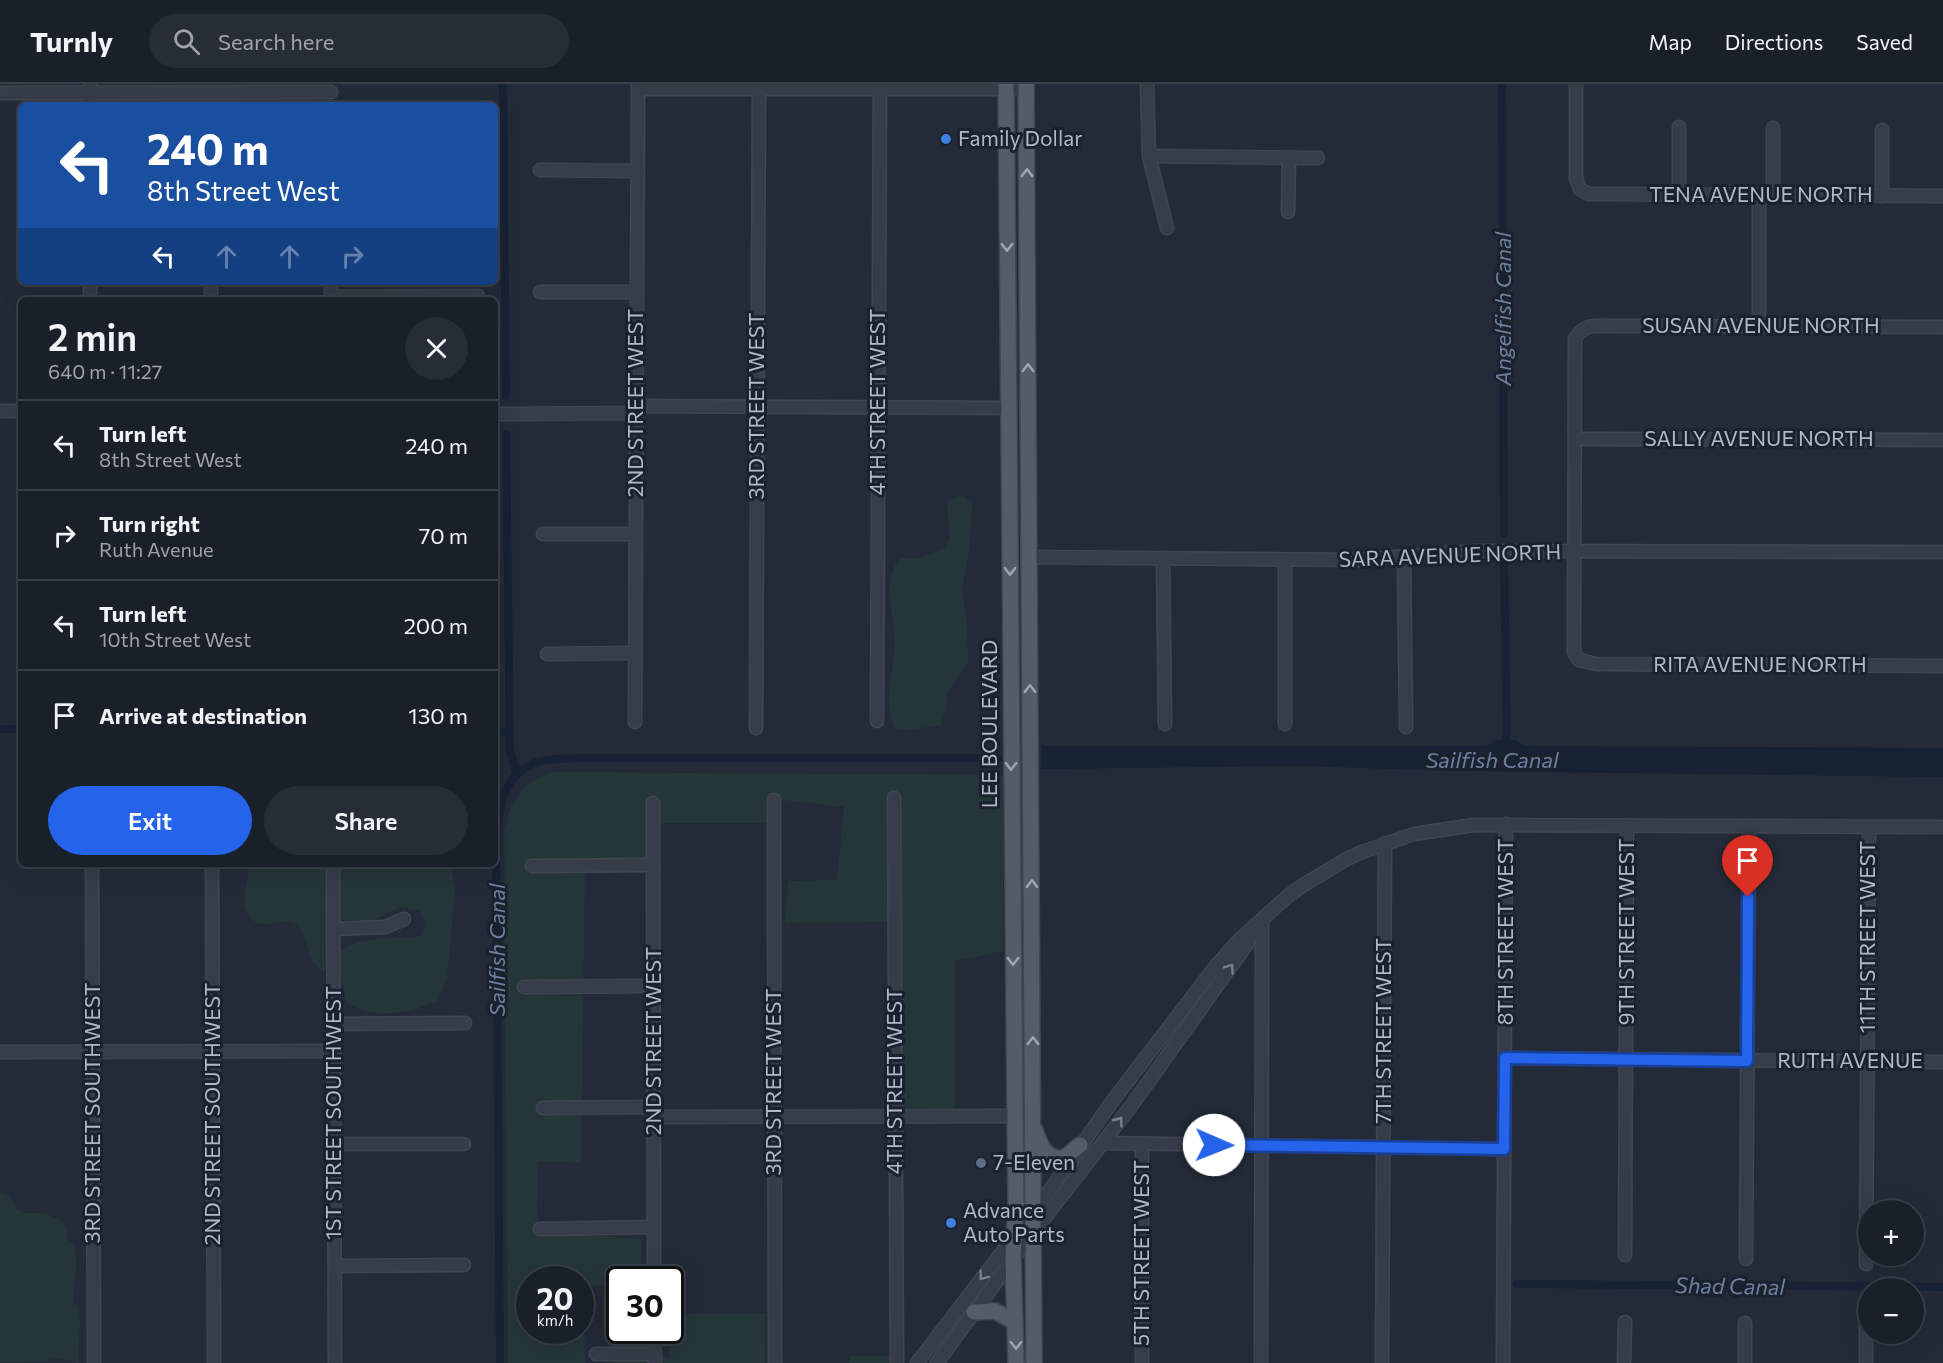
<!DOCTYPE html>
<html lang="en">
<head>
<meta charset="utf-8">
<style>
	:root { --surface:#1a202a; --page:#272d36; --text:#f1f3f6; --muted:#9fa3a8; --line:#383e47; --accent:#2563eb }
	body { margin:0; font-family:Commissioner,sans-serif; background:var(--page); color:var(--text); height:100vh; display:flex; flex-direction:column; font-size:22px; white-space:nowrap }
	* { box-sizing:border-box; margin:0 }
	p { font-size:20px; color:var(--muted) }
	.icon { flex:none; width:33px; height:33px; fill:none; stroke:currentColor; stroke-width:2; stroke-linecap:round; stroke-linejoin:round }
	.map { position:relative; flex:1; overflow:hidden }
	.side { position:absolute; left:18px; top:213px; width:480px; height:570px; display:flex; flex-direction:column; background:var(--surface); border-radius:9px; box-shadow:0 6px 24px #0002,0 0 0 2px var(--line) }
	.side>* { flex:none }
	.banner { position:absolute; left:18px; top:18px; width:480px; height:183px; border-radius:9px; box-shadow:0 6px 24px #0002,0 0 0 2px var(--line); background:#1a4fa0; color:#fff; overflow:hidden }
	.controls { position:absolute; left:1858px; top:1116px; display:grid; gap:12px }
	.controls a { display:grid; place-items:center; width:66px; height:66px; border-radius:50%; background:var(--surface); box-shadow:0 6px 24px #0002,0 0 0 2px var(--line); font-size:30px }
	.speed { position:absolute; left:516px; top:1182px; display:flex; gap:12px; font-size:30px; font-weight:700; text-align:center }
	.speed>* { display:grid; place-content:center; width:78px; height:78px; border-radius:50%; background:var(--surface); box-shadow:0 6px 24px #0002,0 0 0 2px var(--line); line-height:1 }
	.speed small { font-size:15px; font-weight:400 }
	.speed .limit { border:3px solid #111; border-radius:9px; background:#fff; color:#111 }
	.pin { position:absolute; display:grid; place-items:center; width:51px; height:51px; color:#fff; margin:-62px -26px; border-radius:50% 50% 50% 0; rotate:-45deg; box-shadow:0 0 6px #0007 }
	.pin .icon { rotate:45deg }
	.me { position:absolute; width:66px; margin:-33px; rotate:91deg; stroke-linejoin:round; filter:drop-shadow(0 0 4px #0008) }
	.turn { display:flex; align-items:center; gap:21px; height:126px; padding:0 30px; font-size:27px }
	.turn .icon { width:78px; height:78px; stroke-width:2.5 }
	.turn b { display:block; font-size:42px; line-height:51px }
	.lanes { display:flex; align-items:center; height:57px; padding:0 30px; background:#0003; justify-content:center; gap:30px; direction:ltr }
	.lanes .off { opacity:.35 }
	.round { display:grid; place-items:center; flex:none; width:63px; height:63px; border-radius:32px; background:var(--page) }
	.overview { display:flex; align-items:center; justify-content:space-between; height:102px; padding:0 30px }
	h1 { font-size:36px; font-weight:600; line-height:45px }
	.action { display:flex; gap:12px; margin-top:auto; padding:12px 30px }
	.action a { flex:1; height:69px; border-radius:36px; background:var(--accent); color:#fff; font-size:24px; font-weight:600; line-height:69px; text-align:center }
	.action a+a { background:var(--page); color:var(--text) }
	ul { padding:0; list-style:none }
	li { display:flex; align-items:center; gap:18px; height:90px; padding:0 30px; border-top:2px solid var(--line) }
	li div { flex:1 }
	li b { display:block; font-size:22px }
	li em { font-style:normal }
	header { display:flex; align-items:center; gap:36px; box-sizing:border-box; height:84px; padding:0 30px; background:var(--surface); border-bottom:2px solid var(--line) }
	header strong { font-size:28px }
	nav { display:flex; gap:33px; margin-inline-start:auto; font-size:21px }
	.search { width:420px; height:54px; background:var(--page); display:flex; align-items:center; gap:15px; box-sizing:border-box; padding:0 21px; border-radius:33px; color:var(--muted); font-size:22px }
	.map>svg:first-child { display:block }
</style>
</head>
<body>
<header>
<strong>Turnly</strong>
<div class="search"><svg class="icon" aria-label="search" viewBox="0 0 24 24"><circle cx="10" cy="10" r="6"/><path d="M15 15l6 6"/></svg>Search here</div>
<nav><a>Map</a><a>Directions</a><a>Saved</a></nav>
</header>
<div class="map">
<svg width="1943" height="1279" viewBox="0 0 1943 1279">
	<rect width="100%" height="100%" fill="#232b38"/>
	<g fill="#253639" fill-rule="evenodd">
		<path d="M 956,412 L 964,413 L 972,421 L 969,467 L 962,505 L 967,541 L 968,578 L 947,609 L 946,627 L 940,642 C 923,641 914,650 895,644 C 882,619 894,587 895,561 C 895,535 880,494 901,474 L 920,474 L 938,467 L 946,462 L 950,454 L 947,418 Z"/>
		<path d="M 555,688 L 1003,691 L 1003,867 L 955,877 L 955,1033 L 897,1033 L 894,838 L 785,839 L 788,797 L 837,796 L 844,723 L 774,715 L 774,739 L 655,739 L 649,788 L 585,777 L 581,1079 L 538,1077 L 537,1148 L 642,1155 L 641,1195 L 620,1196 L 619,1202 L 584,1201 L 585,1279 L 508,1279 L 504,747 C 511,715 522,697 555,688 ZM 530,1196 L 580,1196 L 580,1246 L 530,1246 Z"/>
		<path d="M 248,780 L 450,780 L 455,804 L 451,852 L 447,894 L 438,917 C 407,929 376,937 346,918 L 341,892 L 341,867 C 365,849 394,857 422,852 L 425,841 L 420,827 L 400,823 L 370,838 L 343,836 L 328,844 L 327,886 L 324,888 C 304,876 311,860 300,845 C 286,824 259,857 246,826 C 241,816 250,793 248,780 Z"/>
		<path d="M 0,1109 L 8,1111 L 17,1126 L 26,1129 L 45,1129 L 62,1137 L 66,1144 L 67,1155 L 74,1160 C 79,1179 73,1201 73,1221 L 77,1220 C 84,1241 76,1257 79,1279 L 50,1273 L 46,1277 L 0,1278 Z"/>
		<polygon points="765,1229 765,1279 603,1279 670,1273 671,1230"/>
		<polygon points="850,1272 898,1272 898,1279 849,1279"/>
	</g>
	<polygon fill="#172235" points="1494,656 1516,656 1523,661 1530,662 1943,664 1943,693 1459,687 1298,682 1041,685 1042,662 1484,662 1491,660"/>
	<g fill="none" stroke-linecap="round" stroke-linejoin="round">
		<g stroke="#172235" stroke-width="8">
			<polyline points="503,0 506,312"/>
			<polyline points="1502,0 1504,450"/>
			<polyline points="506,350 510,666 517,691"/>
			<polyline points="1504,480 1507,665"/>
			<polyline points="0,645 21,645"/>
			<polyline points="495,648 510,649"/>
			<polyline points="1517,1200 1943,1203"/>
			<path d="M 500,1279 L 496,763 C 498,734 499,696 530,681 C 544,674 565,675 581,674 L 998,674"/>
		</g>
		<g stroke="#3f4652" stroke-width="15">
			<g id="minor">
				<polyline points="1147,0 1149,72 1167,144"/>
				<polyline points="1576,0 1576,95 1580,105 1588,110 1943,112"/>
				<polyline points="638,5 1026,5"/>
				<polyline points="0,9 331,8"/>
				<polyline points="89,21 90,0"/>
				<polyline points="1679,43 1679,111"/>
				<polyline points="1773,44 1773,112"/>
				<polyline points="1882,46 1882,112"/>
				<polyline points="1149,72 1318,74"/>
				<polyline points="540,86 638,87"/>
				<polyline points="1288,128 1289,74"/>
				<polyline points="90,198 90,216"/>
				<polyline points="211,198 211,216"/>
				<polyline points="540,208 637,208"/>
				<polyline points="331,213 478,212"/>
				<polyline points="331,216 331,198"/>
				<polyline points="1759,242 1759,112"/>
				<path d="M 1943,243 L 1617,242 C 1599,242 1584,238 1575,255 L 1574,568 L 1579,576 L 1596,580 L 1943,582"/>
				<polyline points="0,327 21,327"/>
				<polyline points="495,330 627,329 637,322 1008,324"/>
				<polyline points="1575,355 1943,356"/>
				<polyline points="543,450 635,450"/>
				<polyline points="1029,473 1356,476 1476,467 1943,468"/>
				<polyline points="1404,473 1406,643"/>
				<polyline points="1163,474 1165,640"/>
				<polyline points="1285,476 1285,640"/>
				<polyline points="547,570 635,569"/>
				<polyline points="877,637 880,0"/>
				<polyline points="635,638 638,0"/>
				<polyline points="756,644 759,0"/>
				<polyline points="894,714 897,1279"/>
				<polyline points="774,716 775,1279"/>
				<polyline points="653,719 654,1196"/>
				<polyline points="92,780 94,1279"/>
				<polyline points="212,780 214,1279"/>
				<polyline points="333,780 335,1279"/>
				<polyline points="532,782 653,781"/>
				<polyline points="334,845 385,843 404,835"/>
				<polyline points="524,903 654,902"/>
				<polyline points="334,940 465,939"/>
				<polyline points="0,968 334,967"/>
				<polyline points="1505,974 1943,978"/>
				<polyline points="543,1024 654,1023"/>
				<polyline points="654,1033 1015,1032"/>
				<polyline points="1103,1059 1504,1065"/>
				<polyline points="335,1060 464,1060"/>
				<polyline points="540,1145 654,1143"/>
				<polyline points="1625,1171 1627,741"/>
				<polyline points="1746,1175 1749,742"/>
				<polyline points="1866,1180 1869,743"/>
				<polyline points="335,1182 464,1181"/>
				<polyline points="654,1246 655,1279"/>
				<polyline points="596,1270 654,1270"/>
				<polyline points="917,1279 1050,1106 1111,1019 1215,883 1240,855 1288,812 1305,800 1345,776 1362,768 1414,750 1474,741 1943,743"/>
				<polyline points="937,1279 1013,1175 1132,1021 1247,860 1253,846"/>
				<polyline points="1142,1279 1142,1060"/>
				<polyline points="1261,1279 1262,835"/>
				<polyline points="1382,1279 1385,759"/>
				<polyline points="1503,1279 1506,740"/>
				<polyline points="1624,1279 1625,1238"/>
				<polyline points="1745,1279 1745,1239"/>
				<polyline points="1866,1279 1866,1238"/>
			</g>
		</g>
		<g stroke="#3f4652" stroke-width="18">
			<g id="major">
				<polyline points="1006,0 1015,1032 1016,1121 1013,1175 1016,1279"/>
				<polyline points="1026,0 1034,1279"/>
				<path d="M 1035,1046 C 1040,1061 1046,1076 1064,1074 L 1080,1061"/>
				<polyline points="974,1228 995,1227 1015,1238"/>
			</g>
		</g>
		<use href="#minor" stroke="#363d49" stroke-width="12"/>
		<use href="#major" stroke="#545c69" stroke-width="15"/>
	</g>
	<defs><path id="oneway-chevron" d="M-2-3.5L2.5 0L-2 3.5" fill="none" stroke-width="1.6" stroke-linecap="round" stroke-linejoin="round" transform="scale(1.5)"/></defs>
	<g stroke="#9ea6b3">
		<use href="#oneway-chevron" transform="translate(1027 89) rotate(-90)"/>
		<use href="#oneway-chevron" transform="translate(1007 163) rotate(90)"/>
		<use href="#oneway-chevron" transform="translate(1028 284) rotate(-90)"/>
		<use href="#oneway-chevron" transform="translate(1010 487) rotate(90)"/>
		<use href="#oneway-chevron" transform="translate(1030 605) rotate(-90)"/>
		<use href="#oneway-chevron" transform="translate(1011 682) rotate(91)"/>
		<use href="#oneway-chevron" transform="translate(1032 800) rotate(-90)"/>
		<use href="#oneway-chevron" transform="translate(1013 877) rotate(90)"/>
		<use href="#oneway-chevron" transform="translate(1033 957) rotate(-90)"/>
		<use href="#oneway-chevron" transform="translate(1016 1261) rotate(90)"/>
	</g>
	<g stroke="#7a818d">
		<use href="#oneway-chevron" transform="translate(1230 884) rotate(-55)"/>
		<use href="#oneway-chevron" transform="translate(1119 1037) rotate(-53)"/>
		<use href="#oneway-chevron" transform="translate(983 1192) rotate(128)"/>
	</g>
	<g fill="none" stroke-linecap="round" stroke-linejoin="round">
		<g stroke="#184099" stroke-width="15">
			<polyline id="route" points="1214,1061 1504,1065 1505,974 1747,977 1748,813"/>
		</g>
		<use href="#route" stroke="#2563eb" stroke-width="10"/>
	</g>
	<g fill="#3f7fe0" stroke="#1c222d" stroke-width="2">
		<circle cx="946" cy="55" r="6"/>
		<circle cx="951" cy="1139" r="6"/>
	</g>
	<circle fill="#5c6f8a" stroke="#1c222d" stroke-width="2" cx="981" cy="1079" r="6"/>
	<g text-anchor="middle" stroke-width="6" stroke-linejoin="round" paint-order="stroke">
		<g font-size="21" fill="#b1b8c5" stroke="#1c222d" text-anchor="start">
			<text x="958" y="62">Family Dollar</text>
			<text x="993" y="1086">7-Eleven</text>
			<text x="963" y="1134">Advance<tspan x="963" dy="24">Auto Parts</tspan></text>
		</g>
		<g font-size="21" fill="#b1b8c5" stroke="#1c222d">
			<text x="1761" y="118">TENA AVENUE NORTH</text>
			<text x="1761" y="249">SUSAN AVENUE NORTH</text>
			<text transform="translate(878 318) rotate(-90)" y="7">4TH STREET WEST</text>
			<text transform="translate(636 319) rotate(-90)" y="7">2ND STREET WEST</text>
			<text transform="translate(757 322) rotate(-90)" y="7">3RD STREET WEST</text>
			<text x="1759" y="362">SALLY AVENUE NORTH</text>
			<text transform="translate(1450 472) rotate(-2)" y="7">SARA AVENUE NORTH</text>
			<text x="1760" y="588">RITA AVENUE NORTH</text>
			<text transform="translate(990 640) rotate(-90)" y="7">LEE BOULEVARD</text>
			<text transform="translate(1506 848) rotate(-90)" y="7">8TH STREET WEST</text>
			<text transform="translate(1627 848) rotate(-90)" y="7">9TH STREET WEST</text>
			<text transform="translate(1868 853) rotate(-90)" y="7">11TH STREET WEST</text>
			<text transform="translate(1384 947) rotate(-90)" y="7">7TH STREET WEST</text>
			<text transform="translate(654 957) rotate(-90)" y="7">2ND STREET WEST</text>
			<text x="1850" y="984">RUTH AVENUE</text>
			<text transform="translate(895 997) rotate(-90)" y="7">4TH STREET WEST</text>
			<text transform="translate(774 998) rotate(-90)" y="7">3RD STREET WEST</text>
			<text transform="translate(93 1029) rotate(-90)" y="7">3RD STREET SOUTHWEST</text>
			<text transform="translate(334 1029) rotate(-90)" y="7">1ST STREET SOUTHWEST</text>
			<text transform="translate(213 1030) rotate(-90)" y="7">2ND STREET SOUTHWEST</text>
			<text transform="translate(1142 1169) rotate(-90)" y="7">5TH STREET WEST</text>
		</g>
		<g font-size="22" font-style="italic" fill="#6c80a2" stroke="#1c222d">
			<text transform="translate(1503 225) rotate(-90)" y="8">Angelfish Canal</text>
			<text x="1492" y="684">Sailfish Canal</text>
			<text transform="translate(497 866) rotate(-90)" y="8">Sailfish Canal</text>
			<text transform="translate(1730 1202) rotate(1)" y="8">Shad Canal</text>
		</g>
	</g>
</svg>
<div class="controls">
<a>+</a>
<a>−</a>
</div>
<div class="speed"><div>20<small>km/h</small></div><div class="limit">30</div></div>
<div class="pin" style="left:1748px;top:813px;background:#d93025"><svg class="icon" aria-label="arrive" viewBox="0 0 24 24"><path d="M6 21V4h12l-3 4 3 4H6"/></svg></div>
<svg class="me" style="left:1214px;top:1061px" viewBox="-20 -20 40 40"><circle r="19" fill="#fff"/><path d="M0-13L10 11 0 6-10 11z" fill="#2563eb"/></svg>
<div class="banner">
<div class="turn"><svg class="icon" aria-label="left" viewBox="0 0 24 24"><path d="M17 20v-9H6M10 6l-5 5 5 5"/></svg><div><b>240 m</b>8th Street West</div></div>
<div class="lanes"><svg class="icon" aria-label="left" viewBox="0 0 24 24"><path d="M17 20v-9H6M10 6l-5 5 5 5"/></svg><svg class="icon off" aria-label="ahead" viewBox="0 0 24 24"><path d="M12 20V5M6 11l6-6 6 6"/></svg><svg class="icon off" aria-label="ahead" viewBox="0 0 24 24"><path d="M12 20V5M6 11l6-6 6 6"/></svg><svg class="icon off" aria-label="right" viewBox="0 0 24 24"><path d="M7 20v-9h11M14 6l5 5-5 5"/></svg></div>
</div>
<section class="side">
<div class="overview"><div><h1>2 min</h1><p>640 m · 11:27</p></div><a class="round"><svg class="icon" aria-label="close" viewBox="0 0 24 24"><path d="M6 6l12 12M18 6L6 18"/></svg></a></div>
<ul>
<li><svg class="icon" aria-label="left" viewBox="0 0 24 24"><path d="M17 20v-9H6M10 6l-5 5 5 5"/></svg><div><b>Turn left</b><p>8th Street West</p></div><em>240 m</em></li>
<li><svg class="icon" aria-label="right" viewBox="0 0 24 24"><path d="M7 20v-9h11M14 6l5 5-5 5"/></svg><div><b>Turn right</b><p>Ruth Avenue</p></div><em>70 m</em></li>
<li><svg class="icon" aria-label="left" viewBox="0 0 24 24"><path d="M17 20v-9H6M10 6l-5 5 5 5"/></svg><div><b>Turn left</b><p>10th Street West</p></div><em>200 m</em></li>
<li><svg class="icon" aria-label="arrive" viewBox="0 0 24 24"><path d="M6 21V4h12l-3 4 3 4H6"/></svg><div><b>Arrive at destination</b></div><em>130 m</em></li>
</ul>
<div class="action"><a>Exit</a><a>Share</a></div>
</section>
</div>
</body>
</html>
